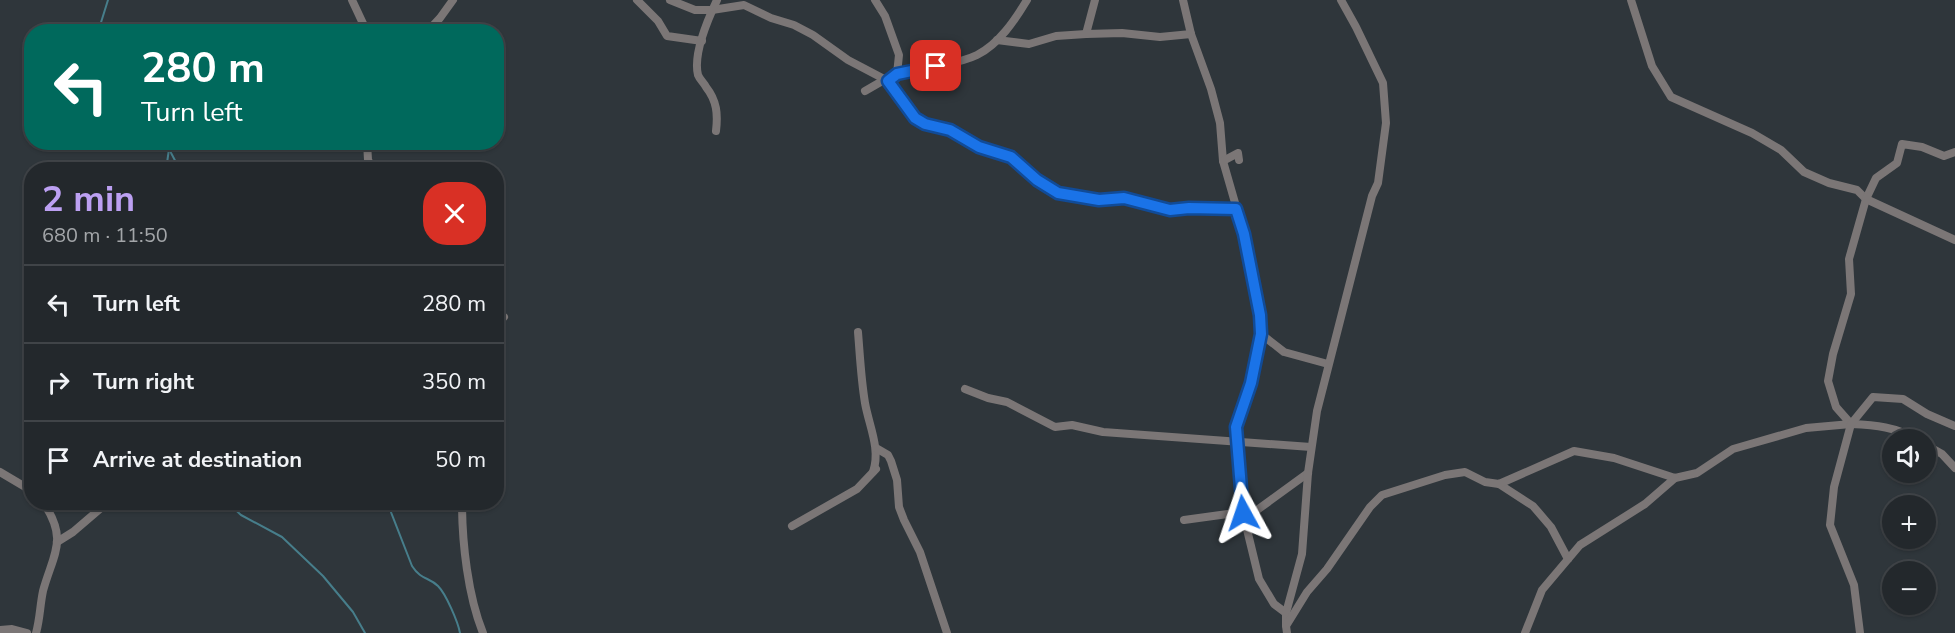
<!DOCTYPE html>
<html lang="en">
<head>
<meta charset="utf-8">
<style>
	:root { --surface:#23282c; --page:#2f3438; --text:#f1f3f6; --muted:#a3a6a9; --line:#404448; --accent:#bca0f2 }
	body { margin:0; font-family:"Nunito Sans",sans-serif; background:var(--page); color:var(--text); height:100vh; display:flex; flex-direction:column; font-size:22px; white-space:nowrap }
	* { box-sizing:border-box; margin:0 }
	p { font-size:20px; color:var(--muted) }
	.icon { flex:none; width:33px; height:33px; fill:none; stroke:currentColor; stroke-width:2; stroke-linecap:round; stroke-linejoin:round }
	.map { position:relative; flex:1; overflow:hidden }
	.details { position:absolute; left:24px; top:162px; width:480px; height:348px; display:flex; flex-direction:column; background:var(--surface); border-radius:24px; box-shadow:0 2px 4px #0004,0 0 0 2px var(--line) }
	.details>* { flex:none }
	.top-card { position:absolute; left:24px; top:24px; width:480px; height:126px; border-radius:24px; box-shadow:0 2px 4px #0004,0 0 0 2px var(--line); background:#00695c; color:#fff; overflow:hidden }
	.fabs { position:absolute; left:1882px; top:429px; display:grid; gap:12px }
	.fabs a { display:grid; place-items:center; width:54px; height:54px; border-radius:50%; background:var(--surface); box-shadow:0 2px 4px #0004,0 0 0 2px var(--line); font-size:30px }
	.pin { position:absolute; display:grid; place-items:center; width:51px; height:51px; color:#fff; margin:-26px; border-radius:12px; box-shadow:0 3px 9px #0006 }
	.me { position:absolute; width:66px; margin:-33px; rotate:355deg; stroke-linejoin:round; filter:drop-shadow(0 0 4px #0008) }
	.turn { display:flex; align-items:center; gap:21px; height:126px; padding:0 18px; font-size:27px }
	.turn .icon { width:78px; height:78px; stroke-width:2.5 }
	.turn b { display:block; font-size:42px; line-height:51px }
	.round { display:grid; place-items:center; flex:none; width:63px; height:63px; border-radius:24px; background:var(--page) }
	.overview { display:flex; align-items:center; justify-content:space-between; height:102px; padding:0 18px }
	h1 { font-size:36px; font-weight:700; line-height:45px; color:var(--accent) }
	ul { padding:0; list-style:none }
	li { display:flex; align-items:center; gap:18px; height:78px; padding:0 18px; border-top:2px solid var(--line) }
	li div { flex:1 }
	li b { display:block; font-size:22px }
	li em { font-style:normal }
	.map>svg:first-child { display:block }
</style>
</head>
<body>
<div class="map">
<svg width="1955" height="633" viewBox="0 0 1955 633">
	<rect width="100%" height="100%" fill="#2f363b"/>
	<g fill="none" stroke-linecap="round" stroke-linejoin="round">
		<g stroke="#477e8b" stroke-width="2">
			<polyline points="98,32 108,0"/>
			<polyline points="161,142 169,149 180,170"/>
			<polyline points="166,170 169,149"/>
			<polyline points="227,502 241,515 282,537 323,576 353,612 365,633"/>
			<path d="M 387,502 L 412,566 C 421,580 429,577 438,586 C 446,594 458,622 460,633"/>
		</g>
		<g stroke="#7b7676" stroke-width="8">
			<polyline points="352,0 367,32"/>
			<polyline points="637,0 658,21 667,36 702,41"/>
			<polyline points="670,0 695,10 712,10 744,5 771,18 794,25 813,35 848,60 888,81 915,118 925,124 950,130 979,147 1011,157 1037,180 1058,193 1099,200 1124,198 1170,210 1189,208 1236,209"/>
			<polyline points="875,0 885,16 899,55 897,74"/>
			<polyline points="1183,0 1191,34 1211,89 1220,123 1223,161"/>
			<polyline points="1631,0 1652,66 1671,97 1752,133 1781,150 1804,172 1829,183 1857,190 1866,199 1955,240"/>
			<polyline points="427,32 440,18 453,0"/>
			<polyline points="1086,34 1095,0"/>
			<polyline points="997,40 1029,44 1056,36 1086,34 1122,33 1160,37 1191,34"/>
			<path d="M 888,81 C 901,71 916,70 932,67 C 947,64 963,62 977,55 C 999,44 1015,20 1027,0"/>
			<polyline points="865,91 884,80"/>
			<path d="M 716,131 C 718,114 717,101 706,87 C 704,83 700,80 698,75 C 693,55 708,19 717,0"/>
			<polyline points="367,142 368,160 374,170"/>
			<polyline points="1239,160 1238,153 1223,161 1244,234 1260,315 1261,334 1251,383 1236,427 1243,513 1259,579 1274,604 1286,613"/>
			<polyline points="496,323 504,317"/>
			<path d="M 858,332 C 860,356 861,379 865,403 C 869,426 881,449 873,472"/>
			<polyline points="1261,334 1284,352 1328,364"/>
			<polyline points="965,389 988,398 1007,402 1055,427 1072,425 1103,432 1311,447"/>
			<path d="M 1851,424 C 1874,425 1898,427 1917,440"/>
			<polyline points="1926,445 1942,454 1955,468"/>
			<polyline points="876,448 888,455 891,461 897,480 899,507 904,520 920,552 947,633"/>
			<polyline points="0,472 32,491"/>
			<polyline points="1499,484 1533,506 1551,527 1568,559"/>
			<path d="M 462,502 C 462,543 468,596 483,633"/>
			<polyline points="1184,520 1235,513 1253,513 1308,473"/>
			<polyline points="792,526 857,489 876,469"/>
			<polyline points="57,542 73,532 108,502"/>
			<polyline points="1286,625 1286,613 1302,554 1308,473 1317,411 1372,196 1378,183 1386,123 1383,83 1356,27 1341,0"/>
			<polyline points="0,630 12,629 27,633"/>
			<path d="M 36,633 C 40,619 40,605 43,591 C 53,554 69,540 43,502"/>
			<polyline points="1287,633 1286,626 1307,592 1327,569 1370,507 1382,495 1445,475 1465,472 1485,482 1499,484 1574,451 1614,458 1675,478 1697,473 1733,449 1806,428 1851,424 1836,407 1828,381 1833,354 1851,294 1849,259 1866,199 1876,178 1897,163 1902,144 1922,147 1944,156 1955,152"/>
			<polyline points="1525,633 1542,590 1580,545 1645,504 1675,478"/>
			<polyline points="1860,633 1854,585 1830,525 1834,487 1851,424 1873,397 1903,399 1927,414 1955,426"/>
		</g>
	</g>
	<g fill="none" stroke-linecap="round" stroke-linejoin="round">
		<g stroke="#114b97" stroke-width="15">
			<polyline id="route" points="936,66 897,74 888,81 915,118 925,124 950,130 979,147 1011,157 1037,180 1058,193 1099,200 1124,198 1170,210 1189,208 1236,209 1244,234 1260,315 1261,334 1251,383 1236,427 1243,513"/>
		</g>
		<use href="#route" stroke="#1a73e8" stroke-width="10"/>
	</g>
</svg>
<div class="fabs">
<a><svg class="icon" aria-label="sound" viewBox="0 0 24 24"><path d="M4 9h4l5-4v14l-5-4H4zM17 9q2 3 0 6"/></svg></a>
<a>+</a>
<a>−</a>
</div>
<div class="pin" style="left:936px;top:66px;background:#d93025"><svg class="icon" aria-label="arrive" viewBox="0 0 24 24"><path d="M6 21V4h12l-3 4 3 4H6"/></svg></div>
<svg class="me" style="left:1243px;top:513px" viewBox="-20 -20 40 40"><path d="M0-17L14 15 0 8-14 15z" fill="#1a73e8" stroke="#fff" stroke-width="4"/></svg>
<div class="top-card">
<div class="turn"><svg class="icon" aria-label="left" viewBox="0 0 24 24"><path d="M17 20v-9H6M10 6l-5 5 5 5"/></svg><div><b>280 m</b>Turn left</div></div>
</div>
<section class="details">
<div class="overview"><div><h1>2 min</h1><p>680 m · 11:50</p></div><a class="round" style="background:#d93025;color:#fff"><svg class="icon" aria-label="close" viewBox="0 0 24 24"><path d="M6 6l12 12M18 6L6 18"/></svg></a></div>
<ul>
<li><svg class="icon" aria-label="left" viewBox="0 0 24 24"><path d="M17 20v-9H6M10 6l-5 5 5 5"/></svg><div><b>Turn left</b></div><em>280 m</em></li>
<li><svg class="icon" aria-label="right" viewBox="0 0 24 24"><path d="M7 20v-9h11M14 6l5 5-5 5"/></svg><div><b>Turn right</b></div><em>350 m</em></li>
<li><svg class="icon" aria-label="arrive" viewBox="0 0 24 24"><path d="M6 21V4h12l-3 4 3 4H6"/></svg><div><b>Arrive at destination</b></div><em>50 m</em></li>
</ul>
</section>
</div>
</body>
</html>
